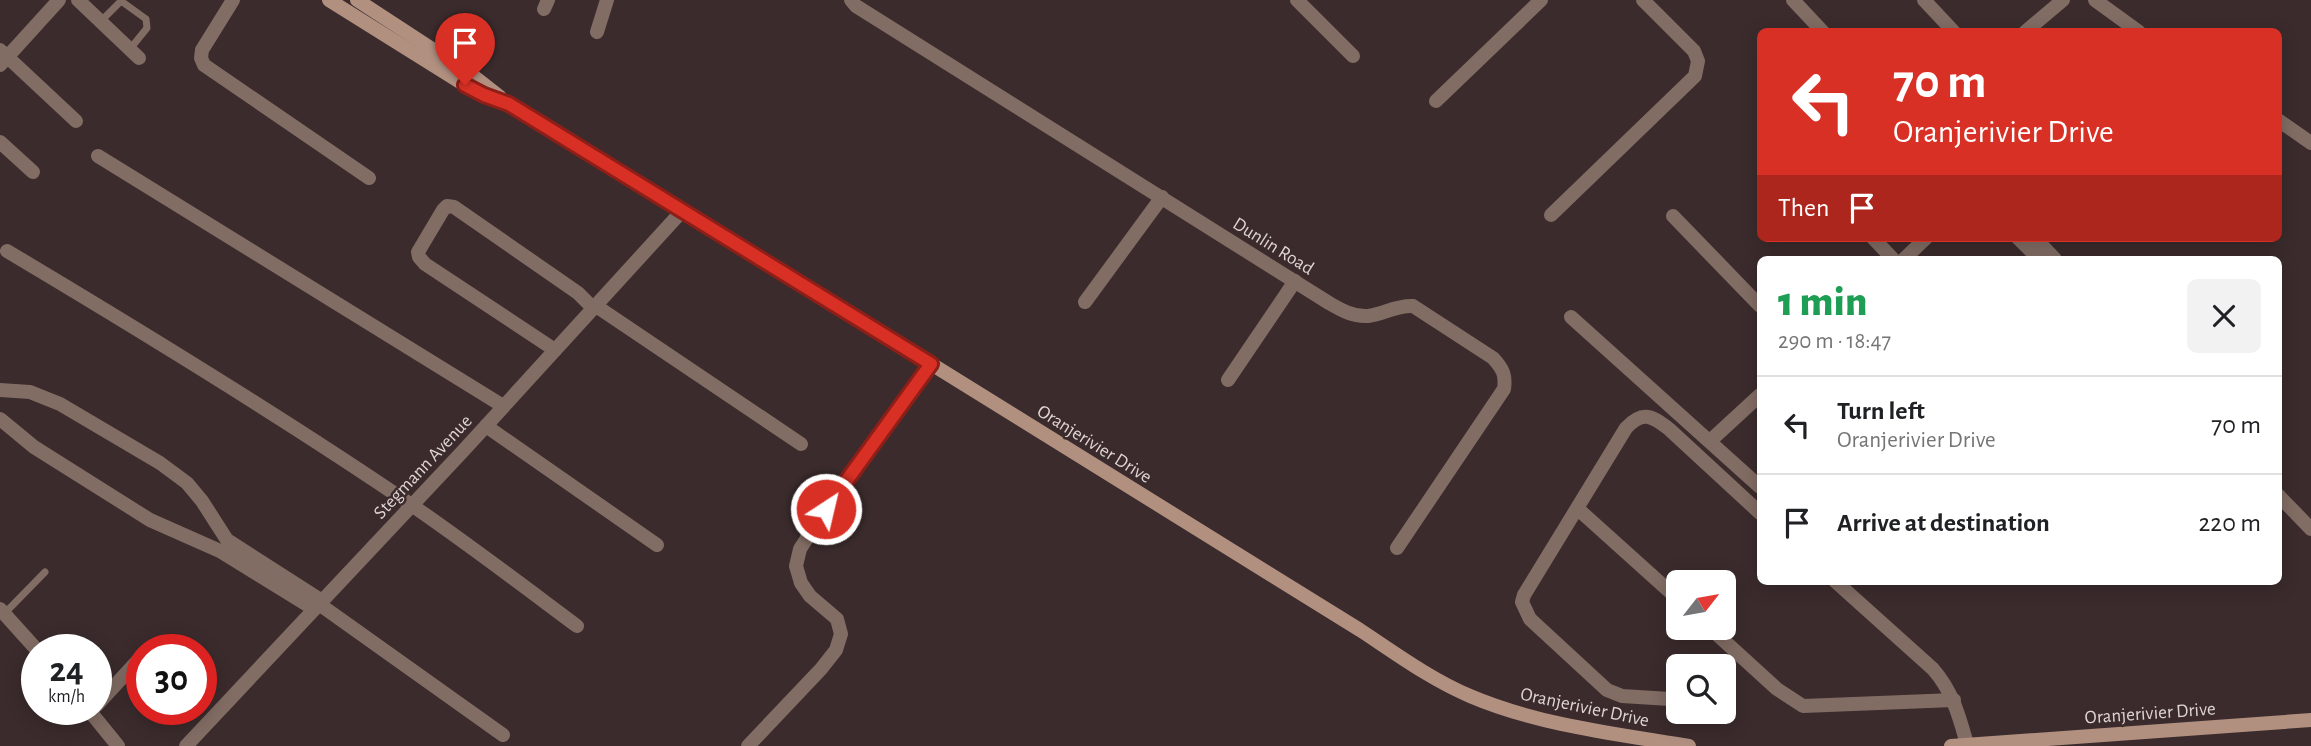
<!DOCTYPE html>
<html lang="en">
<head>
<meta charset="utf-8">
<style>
	:root { --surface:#fff; --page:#f2f2f2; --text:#202124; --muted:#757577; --line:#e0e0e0 }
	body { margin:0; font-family:"Alegreya Sans",sans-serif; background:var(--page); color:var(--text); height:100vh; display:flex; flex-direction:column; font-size:26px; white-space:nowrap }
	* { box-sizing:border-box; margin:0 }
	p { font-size:23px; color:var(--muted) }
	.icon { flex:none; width:38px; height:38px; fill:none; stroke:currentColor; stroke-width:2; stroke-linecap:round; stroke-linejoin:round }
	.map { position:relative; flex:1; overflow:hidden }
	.side { position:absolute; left:1757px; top:256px; width:525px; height:329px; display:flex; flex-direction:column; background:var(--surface); border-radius:10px; box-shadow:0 4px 18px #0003 }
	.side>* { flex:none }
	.top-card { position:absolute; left:1757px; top:28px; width:525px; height:214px; border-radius:10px; box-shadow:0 4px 18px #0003; background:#d93025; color:#fff; overflow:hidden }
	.needle { width:46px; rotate:59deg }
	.controls { position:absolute; left:1666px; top:570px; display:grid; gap:14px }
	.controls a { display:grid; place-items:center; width:70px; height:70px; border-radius:10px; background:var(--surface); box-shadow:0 4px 18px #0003; font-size:35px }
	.speed { position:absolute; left:21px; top:634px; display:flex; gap:14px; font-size:35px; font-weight:700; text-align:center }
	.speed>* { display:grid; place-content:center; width:91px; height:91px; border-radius:50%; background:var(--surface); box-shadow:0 4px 18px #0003; line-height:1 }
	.speed small { font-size:18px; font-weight:400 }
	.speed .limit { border:10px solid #d22; background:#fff; color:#111 }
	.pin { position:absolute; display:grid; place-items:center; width:60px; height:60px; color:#fff; margin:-72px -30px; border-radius:50% 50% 50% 0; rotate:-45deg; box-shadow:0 0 7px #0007 }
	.pin .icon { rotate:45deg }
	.me { position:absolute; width:77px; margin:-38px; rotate:35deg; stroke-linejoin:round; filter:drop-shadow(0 0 5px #0008) }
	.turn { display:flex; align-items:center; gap:24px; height:147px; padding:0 21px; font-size:32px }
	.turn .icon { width:91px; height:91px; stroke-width:2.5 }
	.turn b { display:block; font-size:49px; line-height:60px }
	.then { display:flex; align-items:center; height:66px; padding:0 21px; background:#0003; gap:14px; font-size:26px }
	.round { display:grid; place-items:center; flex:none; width:74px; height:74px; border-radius:10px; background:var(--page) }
	.summary { display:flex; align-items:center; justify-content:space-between; height:119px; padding:0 21px }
	h1 { font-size:42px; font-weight:800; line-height:52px; color:#1e9e55 }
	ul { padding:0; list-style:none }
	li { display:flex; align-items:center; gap:21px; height:98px; padding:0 21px; border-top:2px solid var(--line) }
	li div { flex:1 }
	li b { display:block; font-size:26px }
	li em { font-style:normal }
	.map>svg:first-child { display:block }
</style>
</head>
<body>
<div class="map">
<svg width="2311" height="746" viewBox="0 0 2311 746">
	<rect width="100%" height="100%" fill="#3b2b2c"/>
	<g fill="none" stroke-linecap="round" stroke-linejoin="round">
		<g stroke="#826d64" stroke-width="7">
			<polyline points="101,21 121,1 146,19 147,28 130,49"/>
			<polyline points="4,614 45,572"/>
		</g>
		<g stroke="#826d64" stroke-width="14">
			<polyline points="78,0 139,58"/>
			<polyline points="233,0 202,50 201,58 204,65 369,178"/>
			<path d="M 851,0 L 856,6 L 1329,303 C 1341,310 1353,317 1368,316 C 1384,314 1396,305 1413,306 L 1493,358 C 1503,369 1506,375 1504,389 L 1397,548"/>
			<polyline points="1297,0 1353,56"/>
			<polyline points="1793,0 1823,32"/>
			<polyline points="1924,0 1954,32"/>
			<polyline points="2095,0 2139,32"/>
			<polyline points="544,9 548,0"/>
			<polyline points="597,32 607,0"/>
			<polyline points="2025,32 2063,0"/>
			<polyline points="0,50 76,121"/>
			<polyline points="0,65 59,0"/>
			<polyline points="1436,101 1541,0"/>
			<polyline points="2278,120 2311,143"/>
			<polyline points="0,142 33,172"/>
			<polyline points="98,156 503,406"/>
			<polyline points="1551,215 1695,76 1698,61 1694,51 1643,0"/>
			<polyline points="1673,216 1760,306"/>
			<polyline points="1873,238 1893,259"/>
			<polyline points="2018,238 2039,259"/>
			<polyline points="2035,238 2055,259"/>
			<path d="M 7,251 C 143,332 279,415 410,504 C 467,543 522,585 577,626"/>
			<polyline points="1904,259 1926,238"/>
			<polyline points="1085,302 1162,197"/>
			<polyline points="596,306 801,444"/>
			<polyline points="1571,317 1760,487"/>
			<polyline points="555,350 425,264 419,257 418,252 443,210 447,206 454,207 578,293 593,308"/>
			<polyline points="1228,380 1295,281"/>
			<polyline points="0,390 30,392 60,404 160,463 187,483 202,501 227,540 322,601"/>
			<polyline points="0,419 34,447 150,520 220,551 314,609"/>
			<polyline points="486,426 657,545"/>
			<polyline points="1710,441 1760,395"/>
			<polyline points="2278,495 2311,529"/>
			<polyline points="1578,509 1678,599"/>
			<path d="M 1835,581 L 1933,669 C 1953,692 1959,716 1967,744"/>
			<polyline points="319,604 503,735"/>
			<polyline points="0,609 37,650"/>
			<polyline points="1710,628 1777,689 1803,706 1954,700"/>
			<path d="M 1670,699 L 1622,696 L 1607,690 L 1530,619 L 1522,602 L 1524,595 L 1626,428 C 1643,410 1652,416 1669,429 L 1760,513"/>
			<polyline points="96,706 142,656"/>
			<polyline points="88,709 118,746"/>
			<polyline points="186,746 463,451 683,210"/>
			<polyline points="748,746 821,669 836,650 841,634 837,619 810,596 801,583 796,566 800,549 840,487 931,364"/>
		</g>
		<g stroke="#b19080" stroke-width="14">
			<path d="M 329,0 L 465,85 L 484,95 L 509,105 L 683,210 L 1360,630 C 1395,653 1430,679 1470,696 C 1538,725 1616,734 1689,746"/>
			<polyline points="357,0 472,75 500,97"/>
			<polyline points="1951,746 2311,720"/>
		</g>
	</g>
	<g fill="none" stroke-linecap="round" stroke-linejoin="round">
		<g stroke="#8d1f18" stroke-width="18">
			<polyline id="route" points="465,85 484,95 509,104 931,364 826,509"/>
		</g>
		<use href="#route" stroke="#d93025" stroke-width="12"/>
	</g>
	<g text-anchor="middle" stroke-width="5" stroke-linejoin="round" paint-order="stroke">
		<g font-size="19" fill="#dfd4d4" stroke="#3b2b2c">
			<text transform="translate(1274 245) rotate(32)" y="7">Dunlin Road</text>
			<text transform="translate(1095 443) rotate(32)" y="7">Oranjerivier Drive</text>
			<text transform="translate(422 466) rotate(-47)" y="7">Stegmann Avenue</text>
			<text transform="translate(1585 706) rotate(12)" y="7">Oranjerivier Drive</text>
			<text transform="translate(2150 712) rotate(-4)" y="7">Oranjerivier Drive</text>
		</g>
	</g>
</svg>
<div class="controls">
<a><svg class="needle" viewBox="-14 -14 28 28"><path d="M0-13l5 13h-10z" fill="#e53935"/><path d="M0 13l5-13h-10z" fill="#757577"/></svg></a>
<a><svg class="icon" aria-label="search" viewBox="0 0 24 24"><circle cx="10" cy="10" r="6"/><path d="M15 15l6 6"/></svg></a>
</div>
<div class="speed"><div>24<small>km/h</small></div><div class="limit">30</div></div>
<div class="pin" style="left:465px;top:85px;background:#d93025"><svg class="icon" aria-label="arrive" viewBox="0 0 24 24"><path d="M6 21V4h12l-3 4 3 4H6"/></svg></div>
<svg class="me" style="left:826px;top:509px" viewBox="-20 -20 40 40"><circle r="17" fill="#d93025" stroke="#fff" stroke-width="3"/><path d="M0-11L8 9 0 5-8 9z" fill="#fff"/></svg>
<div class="top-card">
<div class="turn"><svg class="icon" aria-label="left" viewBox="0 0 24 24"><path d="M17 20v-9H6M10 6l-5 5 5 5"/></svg><div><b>70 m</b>Oranjerivier Drive</div></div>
<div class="then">Then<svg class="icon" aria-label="arrive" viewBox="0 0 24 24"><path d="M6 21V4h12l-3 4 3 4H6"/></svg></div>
</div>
<section class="side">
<div class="summary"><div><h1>1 min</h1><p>290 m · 18:47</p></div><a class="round"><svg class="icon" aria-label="close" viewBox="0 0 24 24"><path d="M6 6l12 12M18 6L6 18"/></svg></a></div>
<ul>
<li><svg class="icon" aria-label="left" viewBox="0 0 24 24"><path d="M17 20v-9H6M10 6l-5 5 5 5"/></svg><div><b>Turn left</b><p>Oranjerivier Drive</p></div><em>70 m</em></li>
<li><svg class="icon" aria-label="arrive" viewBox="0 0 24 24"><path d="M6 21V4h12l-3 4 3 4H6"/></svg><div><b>Arrive at destination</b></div><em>220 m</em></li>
</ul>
</section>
</div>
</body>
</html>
